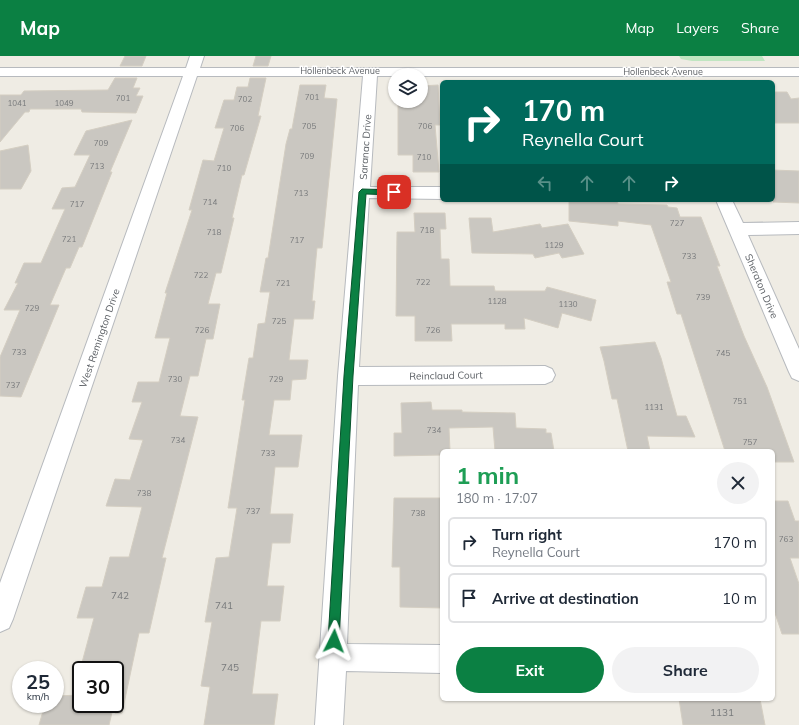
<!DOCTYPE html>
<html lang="en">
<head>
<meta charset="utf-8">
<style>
	:root { --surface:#fff; --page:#f2f2f3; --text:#1f2937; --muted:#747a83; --line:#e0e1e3; --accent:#0b8043 }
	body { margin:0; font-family:Mulish,sans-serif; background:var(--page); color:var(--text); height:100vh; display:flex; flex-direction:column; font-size:15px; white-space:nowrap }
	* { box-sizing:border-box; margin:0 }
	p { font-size:13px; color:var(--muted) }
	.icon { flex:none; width:22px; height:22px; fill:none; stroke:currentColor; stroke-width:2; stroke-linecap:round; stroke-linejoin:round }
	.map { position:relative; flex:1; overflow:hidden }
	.sheet { position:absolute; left:440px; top:393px; width:335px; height:252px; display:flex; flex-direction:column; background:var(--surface); border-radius:6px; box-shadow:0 1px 3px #0004 }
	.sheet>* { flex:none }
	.hud { position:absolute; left:440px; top:24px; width:335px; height:122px; border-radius:6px; box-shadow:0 1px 3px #0004; background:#00695c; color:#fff; overflow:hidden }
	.tools { position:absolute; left:388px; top:12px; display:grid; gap:8px }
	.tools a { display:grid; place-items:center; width:40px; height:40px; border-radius:50%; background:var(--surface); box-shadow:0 1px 3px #0004; font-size:20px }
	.speed { position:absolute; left:12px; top:605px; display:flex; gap:8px; font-size:20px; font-weight:700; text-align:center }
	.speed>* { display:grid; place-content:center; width:52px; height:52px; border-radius:50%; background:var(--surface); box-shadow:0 1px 3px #0004; line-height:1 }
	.speed small { font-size:10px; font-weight:400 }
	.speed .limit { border:2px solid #111; border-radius:6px; background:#fff; color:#111 }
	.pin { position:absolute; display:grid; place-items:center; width:34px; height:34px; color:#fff; margin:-17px; border-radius:8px; box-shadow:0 2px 6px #0006 }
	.me { position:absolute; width:44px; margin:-22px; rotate:3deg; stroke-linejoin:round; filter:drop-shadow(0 0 3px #0008) }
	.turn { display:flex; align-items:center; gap:14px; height:84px; padding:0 16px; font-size:18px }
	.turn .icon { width:52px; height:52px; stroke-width:2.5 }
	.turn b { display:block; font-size:28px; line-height:34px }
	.lanes { display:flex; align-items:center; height:38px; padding:0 16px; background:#0003; justify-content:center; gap:20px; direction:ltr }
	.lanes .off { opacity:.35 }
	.round { display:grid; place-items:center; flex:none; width:42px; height:42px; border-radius:21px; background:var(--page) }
	.headline { display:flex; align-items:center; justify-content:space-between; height:68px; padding:0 16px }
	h1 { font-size:24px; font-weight:700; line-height:30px; color:#1e9e55 }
	.button { display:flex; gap:8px; margin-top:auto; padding:8px 16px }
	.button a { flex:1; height:46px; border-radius:24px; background:var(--accent); color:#fff; font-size:16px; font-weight:700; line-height:46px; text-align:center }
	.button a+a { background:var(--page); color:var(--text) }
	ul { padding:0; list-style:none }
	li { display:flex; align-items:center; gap:12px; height:50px; margin:0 8px 6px; padding:0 8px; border:2px solid var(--line); border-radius:6px }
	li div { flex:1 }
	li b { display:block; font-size:15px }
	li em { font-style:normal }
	header { display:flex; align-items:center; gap:24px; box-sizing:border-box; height:56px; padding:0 20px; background:var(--accent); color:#fff }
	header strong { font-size:19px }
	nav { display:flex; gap:22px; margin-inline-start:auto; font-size:14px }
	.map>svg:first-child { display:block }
</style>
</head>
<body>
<header>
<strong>Map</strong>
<nav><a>Map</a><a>Layers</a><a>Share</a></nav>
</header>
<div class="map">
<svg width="799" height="669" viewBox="0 0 799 669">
	<rect width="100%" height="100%" fill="#efece4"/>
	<polygon fill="#c0e6c1" points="679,0 762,0 765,5 692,5 681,3"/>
	<g fill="#cac7c1" stroke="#d4cec2">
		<polygon points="125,0 146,0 142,10 120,10"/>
		<polygon points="256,0 271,0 268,10 253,10"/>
		<polygon points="115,22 137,22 133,32 140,32 136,40 143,40 136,57 82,56 81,53 30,53 29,56 25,56 0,86 0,39 21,39 24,35 108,34"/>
		<polygon points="250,22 266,22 258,60 261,60 244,119 242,119 232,162 234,162 221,217 216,217 208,248 220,248 213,283 206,283 198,320 190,320 180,360 198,361 162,502 166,502 149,577 139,577 122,657 115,657 115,614 80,614 94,562 77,562 86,531 102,531 110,501 129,501 142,451 106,450 115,423 130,424 143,384 129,383 142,346 132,346 138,326 159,326 170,282 155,282 167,237 165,237 192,154 189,154 203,104 214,105 224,72 215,72 224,44 234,44 237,31 248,31"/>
		<polygon points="300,29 326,29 324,42 337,43 322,192 317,192 312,245 315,245 313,263 294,263 289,304 308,304 306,323 292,324 290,344 274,344 269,379 302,379 298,411 275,411 270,458 293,458 290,487 272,487 267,530 284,530 280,565 261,565 252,638 278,638 274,669 204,669 210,631 201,630 212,566 205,566 216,502 229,501 237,452 228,452 245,344 242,344 249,302 253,302 258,268 265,267 270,236 260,236 266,202 268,202 286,88 290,73 292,73"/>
		<polygon points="438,29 440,69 435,69 439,116 413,116 413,99 398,99 398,45 421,45 421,30"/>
		<polygon points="773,36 787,36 791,43 799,42 799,67 773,67"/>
		<polygon points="132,64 110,116 112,116 82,191 79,191 70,212 66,212 50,249 59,249 21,341 0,340 0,301 20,254 4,254 18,227 15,227 24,207 41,207 65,153 52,153 62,132 75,131 90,99 74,99 86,75"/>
		<polygon points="28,89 31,115 21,133 0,133 0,95"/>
		<polygon points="773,114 799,115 799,147 773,146"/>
		<polygon points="569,144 617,144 618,148 667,149 668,151 677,152 680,161 701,161 720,210 717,210 744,280 767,331 794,406 773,406 773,395 725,395 681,258 677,258 667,226 671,226 651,169 618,165 618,170 569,165"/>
		<polygon points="414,157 445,157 446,173 440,173 441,203 449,203 450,230 494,230 495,235 545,235 547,231 596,244 591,265 562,257 558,272 524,262 525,273 505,273 505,268 451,268 452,285 415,285 415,260 396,260 397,176 415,176"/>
		<polygon points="469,162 491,162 493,176 540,168 542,172 568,168 584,198 562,202 559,197 535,202 533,198 472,197"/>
		<polygon points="655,286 661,302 677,360 686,360 695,381 647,380 650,395 628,395 617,343 612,343 604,305 600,291"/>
		<polygon points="431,346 432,354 462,354 462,356 515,357 516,372 546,373 546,377 551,377 554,395 495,395 493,371 449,372 450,395 442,395 442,399 394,400 394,377 402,377 401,347"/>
		<polygon points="394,442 442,442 442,552 400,551 400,511 392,511"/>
		<polygon points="773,445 788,445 795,465 799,465 799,502 790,502 799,528 799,578 782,578 773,551"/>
		<polygon points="81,639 81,648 114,648 109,669 39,669 45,648 55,648 55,640"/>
		<polygon points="679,643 760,643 765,669 683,669"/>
	</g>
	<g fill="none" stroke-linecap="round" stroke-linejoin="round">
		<g stroke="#b7babe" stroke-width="2">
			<g id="minor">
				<polygon points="190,0 204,0 200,12 799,12 799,20 377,20 370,131 442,131 442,143 369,142 359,311 545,310 552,313 555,319 552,325 545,328 358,329 347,588 442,589 442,617 346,615 343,669 315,669 338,320 363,20 197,20 13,563 9,572 0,576 0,527 183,20 0,20 0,12 186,12"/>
				<polygon points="716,144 732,144 743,167 799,166 799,178 748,179 799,293 799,325 792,322 789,316"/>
			</g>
		</g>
		<use href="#minor" fill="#fff" fill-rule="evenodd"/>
	</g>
	<polygon fill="#0b8043" stroke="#07532c" points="362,133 394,134 398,136 394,139 366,138 353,320 339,585 338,589 334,591 330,589 328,585 344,320 359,136"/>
	<g text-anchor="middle" stroke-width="3" stroke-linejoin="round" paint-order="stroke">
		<g font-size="8" fill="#787a7c">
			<text x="312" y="44">701</text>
			<text x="123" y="45">701</text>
			<text x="245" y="46">702</text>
			<text x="17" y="50">1041</text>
			<text x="64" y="50">1049</text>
			<text x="309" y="73">705</text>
			<text x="425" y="73">706</text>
			<text x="237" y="75">706</text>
			<text x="101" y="90">709</text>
			<text x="307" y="103">709</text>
			<text x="424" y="104">710</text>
			<text x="97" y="113">713</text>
			<text x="224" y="115">710</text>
			<text x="301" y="140">713</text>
			<text x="210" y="149">714</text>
			<text x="77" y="151">717</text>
			<text x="677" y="170">727</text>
			<text x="427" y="177">718</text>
			<text x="214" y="179">718</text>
			<text x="69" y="186">721</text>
			<text x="297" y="187">717</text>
			<text x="554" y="192">1129</text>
			<text x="689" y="203">733</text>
			<text x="201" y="222">722</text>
			<text x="423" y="229">722</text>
			<text x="283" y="230">721</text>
			<text x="703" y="244">739</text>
			<text x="497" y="248">1128</text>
			<text x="568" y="251">1130</text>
			<text x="32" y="255">729</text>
			<text x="279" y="268">725</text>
			<text x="202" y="277">726</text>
			<text x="433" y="277">726</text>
			<text x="19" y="299">733</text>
			<text x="723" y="300">745</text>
			<text x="175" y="326">730</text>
			<text x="276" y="326">729</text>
			<text x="13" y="332">737</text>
			<text x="740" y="348">751</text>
			<text x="654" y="354">1131</text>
			<text x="434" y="377">734</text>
			<text x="178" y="387">734</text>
			<text x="750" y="389">757</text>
			<text x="268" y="400">733</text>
			<text x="144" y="440">738</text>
			<text x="253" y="458">737</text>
			<text x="418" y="460">738</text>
			<text x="786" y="486">763</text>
		</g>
		<g font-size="9" fill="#5c6065" stroke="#fff">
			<text x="340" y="18">Hollenbeck Avenue</text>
			<text x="663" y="19">Hollenbeck Avenue</text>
		</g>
		<g font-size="10" fill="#5c6065" stroke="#fff">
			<text transform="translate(365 91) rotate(-86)" y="4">Saranac Drive</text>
			<text transform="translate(762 230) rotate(67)" y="4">Sheraton Drive</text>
			<text transform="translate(99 282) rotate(-71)" y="4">West Remington Drive</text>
			<text transform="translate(446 319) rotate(-1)" y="4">Reinclaud Court</text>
		</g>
		<g font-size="10" fill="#787a7c">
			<text x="120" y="543">742</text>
			<text x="224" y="553">741</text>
			<text x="230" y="615">745</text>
			<text x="722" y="660">1131</text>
		</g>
	</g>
</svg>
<div class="tools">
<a><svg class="icon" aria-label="layers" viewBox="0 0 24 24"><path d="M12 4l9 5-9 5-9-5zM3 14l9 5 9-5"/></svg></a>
</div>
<div class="speed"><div>25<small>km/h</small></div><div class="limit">30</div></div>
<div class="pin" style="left:394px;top:136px;background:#d93025"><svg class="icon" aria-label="arrive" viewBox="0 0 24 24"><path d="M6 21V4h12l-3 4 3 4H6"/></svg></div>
<svg class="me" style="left:334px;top:585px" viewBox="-20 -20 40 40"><path d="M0-17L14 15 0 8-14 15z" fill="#0b8043" stroke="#fff" stroke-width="4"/></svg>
<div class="hud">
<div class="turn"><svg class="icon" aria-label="right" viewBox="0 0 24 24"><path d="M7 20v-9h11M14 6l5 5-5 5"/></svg><div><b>170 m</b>Reynella Court</div></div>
<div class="lanes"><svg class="icon off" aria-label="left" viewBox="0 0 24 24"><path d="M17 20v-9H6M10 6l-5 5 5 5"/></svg><svg class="icon off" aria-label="ahead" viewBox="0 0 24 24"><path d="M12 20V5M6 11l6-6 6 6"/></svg><svg class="icon off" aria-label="ahead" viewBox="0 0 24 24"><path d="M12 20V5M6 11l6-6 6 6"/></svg><svg class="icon" aria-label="right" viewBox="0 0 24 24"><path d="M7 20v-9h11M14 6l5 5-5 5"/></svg></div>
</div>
<section class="sheet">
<div class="headline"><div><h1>1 min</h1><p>180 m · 17:07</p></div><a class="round"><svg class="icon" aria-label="close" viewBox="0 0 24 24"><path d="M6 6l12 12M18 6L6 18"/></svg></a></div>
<ul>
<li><svg class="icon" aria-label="right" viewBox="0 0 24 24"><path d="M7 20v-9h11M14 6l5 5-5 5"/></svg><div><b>Turn right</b><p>Reynella Court</p></div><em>170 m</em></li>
<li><svg class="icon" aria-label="arrive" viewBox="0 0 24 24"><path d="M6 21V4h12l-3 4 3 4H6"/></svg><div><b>Arrive at destination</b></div><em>10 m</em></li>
</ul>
<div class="button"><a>Exit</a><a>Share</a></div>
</section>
</div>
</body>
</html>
